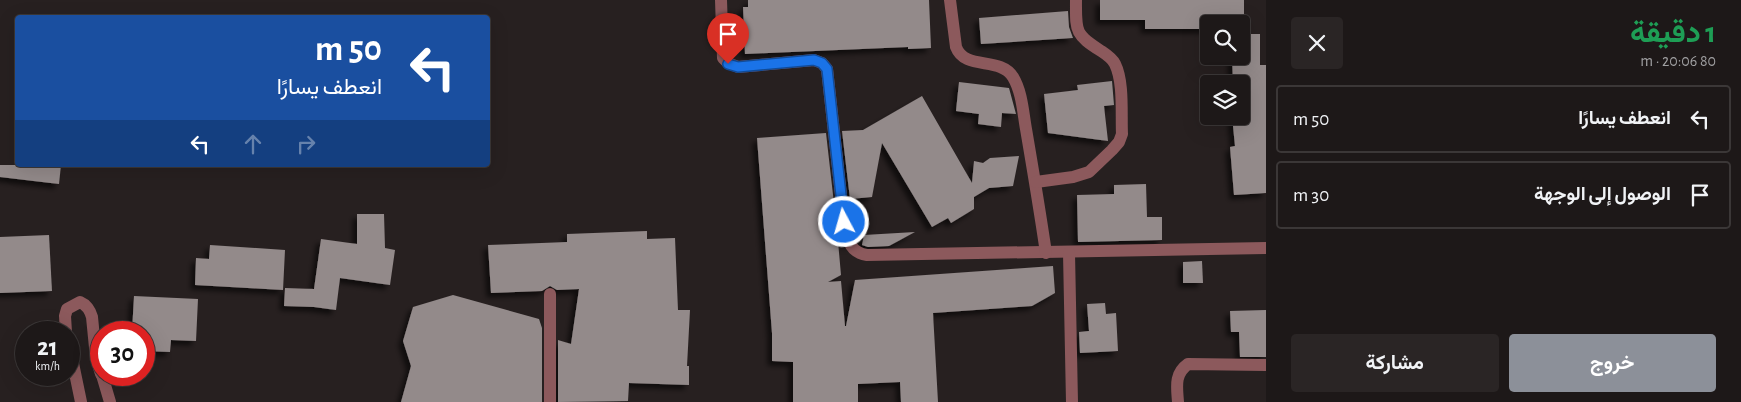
<!DOCTYPE html>
<html lang="ar">
<head>
<meta charset="utf-8">
<style>
	:root { --surface:#1d1818; --page:#2a2525; --text:#f1f3f6; --muted:#a0a0a2; --line:#3b3737; --accent:#8c9099 }
	body { margin:0; font-family:"Alegreya Sans",Vazirmatn,sans-serif; background:var(--page); color:var(--text); direction:rtl; height:100vh; display:flex; flex-direction:column; font-size:19px; white-space:nowrap }
	* { box-sizing:border-box; margin:0 }
	p { font-size:16px; color:var(--muted) }
	.icon { flex:none; width:28px; height:28px; fill:none; stroke:currentColor; stroke-width:2; stroke-linecap:round; stroke-linejoin:round }
	.map { position:relative; flex:1; overflow:hidden; direction:ltr }
	.drawer { display:flex; flex-direction:column; background:var(--surface); width:475px }
	.drawer>* { flex:none }
	.guide { position:absolute; left:15px; top:15px; width:475px; height:152px; border-radius:5px; box-shadow:0 5px 20px #0002,0 0 0 1px var(--line); direction:rtl; background:#1a4fa0; color:#fff; overflow:hidden }
	.controls { position:absolute; left:1200px; top:15px; display:grid; gap:10px }
	.controls a { display:grid; place-items:center; width:50px; height:50px; border-radius:5px; background:var(--surface); box-shadow:0 5px 20px #0002,0 0 0 1px var(--line); font-size:25px }
	.speed { position:absolute; left:15px; top:321px; display:flex; gap:10px; font-size:25px; font-weight:700; text-align:center }
	.speed>* { display:grid; place-content:center; width:65px; height:65px; border-radius:50%; background:var(--surface); box-shadow:0 5px 20px #0002,0 0 0 1px var(--line); line-height:1 }
	.speed small { font-size:12px; font-weight:400 }
	.speed .limit { border:8px solid #d22; background:#fff; color:#111 }
	.pin { position:absolute; display:grid; place-items:center; width:42px; height:42px; color:#fff; margin:-51px -21px; border-radius:50% 50% 50% 0; rotate:-45deg; box-shadow:0 0 5px #0007 }
	.pin .icon { rotate:45deg }
	.me { position:absolute; width:55px; margin:-28px; rotate:354deg; stroke-linejoin:round; filter:drop-shadow(0 0 4px #0008) }
	.turn { display:flex; align-items:center; gap:18px; height:105px; padding:0 25px; font-size:22px }
	.turn .icon { width:65px; height:65px; stroke-width:2.5 }
	.turn b { display:block; font-size:35px; line-height:42px }
	.lanes { display:flex; align-items:center; height:48px; padding:0 25px; background:#0003; justify-content:center; gap:25px; direction:ltr }
	.lanes .off { opacity:.35 }
	.round { display:grid; place-items:center; flex:none; width:52px; height:52px; border-radius:5px; background:var(--page) }
	.head { display:flex; align-items:center; justify-content:space-between; height:85px; padding:0 25px }
	h1 { font-size:30px; font-weight:700; line-height:38px; color:#1e9e55 }
	.button { display:flex; gap:10px; margin-top:auto; padding:10px 25px }
	.button a { flex:1; height:58px; border-radius:5px; background:var(--accent); color:#fff; font-size:20px; font-weight:700; line-height:58px; text-align:center }
	.button a+a { background:var(--page); color:var(--text) }
	ul { padding:0; list-style:none }
	li { display:flex; align-items:center; gap:15px; height:68px; margin:0 10px 8px; padding:0 15px; border:2px solid var(--line); border-radius:5px }
	li div { flex:1 }
	li b { display:block; font-size:19px }
	li em { font-style:normal }
	main { display:flex; flex:1; min-height:0 }
	.map>svg:first-child { display:block }
</style>
</head>
<body>
<main>
<section class="drawer">
<div class="head"><div><h1>1 دقيقة</h1><p>80 m · 20:06</p></div><a class="round"><svg class="icon" aria-label="close" viewBox="0 0 24 24"><path d="M6 6l12 12M18 6L6 18"/></svg></a></div>
<ul>
<li><svg class="icon" aria-label="left" viewBox="0 0 24 24"><path d="M17 20v-9H6M10 6l-5 5 5 5"/></svg><div><b>انعطف يسارًا</b></div><em>50 m</em></li>
<li><svg class="icon" aria-label="arrive" viewBox="0 0 24 24"><path d="M6 21V4h12l-3 4 3 4H6"/></svg><div><b>الوصول إلى الوجهة</b></div><em>30 m</em></li>
</ul>
<div class="button"><a>خروج</a><a>مشاركة</a></div>
</section>
<div class="map">
<svg width="1266" height="402" viewBox="0 0 1266 402">
	<defs>
		<filter id="shadow"><feDropShadow dx="-4.5" dy="4.5" stdDeviation="2.5" flood-color="#0009"/></filter>
	</defs>
	<rect width="100%" height="100%" fill="#272020"/>
	<g fill="#938a8a" filter="url(#shadow)">
		<polygon points="748,0 929,0 931,48 908,49 908,47 745,54 743,7 748,7"/>
		<polygon points="1100,0 1244,0 1244,24 1209,24 1209,29 1145,29 1145,20 1100,20"/>
		<polygon points="1068,11 1069,27 1073,38 981,44 979,18"/>
		<polygon points="1241,34 1260,34 1260,65 1266,65 1266,193 1234,195 1230,147 1235,146 1232,116 1241,116 1241,84 1233,84 1232,56 1241,56"/>
		<polygon points="1112,81 1114,105 1104,106 1108,141 1048,133 1044,94 1078,90 1077,85"/>
		<polygon points="959,82 1009,88 1016,114 1002,113 1001,127 978,124 979,114 956,111"/>
		<polygon points="922,96 972,183 974,161 983,163 990,158 1019,156 1013,186 989,188 974,197 974,209 951,223 948,218 932,227 882,143 872,197 850,199 842,131 863,130"/>
		<polygon points="826,133 837,230 841,275 828,282 841,281 845,326 846,326 855,280 1053,266 1055,293 1032,306 933,313 938,402 901,402 900,382 858,384 858,402 793,402 793,362 772,361 772,333 757,138"/>
		<polygon points="0,165 61,165 59,184 0,177"/>
		<polygon points="1146,184 1147,217 1162,217 1162,240 1078,242 1077,195 1114,194 1114,185"/>
		<polygon points="357,214 384,214 385,248 395,250 390,285 340,278 336,310 314,307 284,306 285,288 314,289 321,239 357,244"/>
		<polygon points="647,231 647,239 675,238 678,310 690,310 687,366 689,366 689,385 629,383 628,401 558,402 558,340 571,344 579,289 557,290 550,286 542,291 491,293 488,245 567,242 567,234"/>
		<polygon points="915,232 889,246 868,247 862,245 864,235"/>
		<polygon points="49,235 52,291 0,293 0,237"/>
		<polygon points="210,245 285,250 283,290 195,285 196,258 209,259"/>
		<polygon points="1202,261 1203,283 1183,283 1183,262"/>
		<polygon points="453,295 539,319 542,328 542,402 401,402 411,366 403,341 413,307"/>
		<polygon points="134,296 198,299 196,341 171,340 170,352 144,351 144,332 132,332"/>
		<polygon points="1105,303 1106,314 1116,313 1118,351 1080,353 1079,332 1089,331 1087,304"/>
		<polygon points="1266,310 1266,357 1240,357 1239,332 1231,332 1230,311"/>
	</g>
	<g fill="none" stroke-linecap="round" stroke-linejoin="round">
		<g stroke="#8c595c" stroke-width="12">
			<path d="M 721,0 L 723,58 L 728,63 L 738,67 L 814,60 L 822,63 L 827,69 L 844,222 C 848,238 848,252 867,255 L 1266,248"/>
			<path d="M 950,0 L 956,47 C 965,71 1000,56 1013,77 C 1022,92 1023,112 1026,129 C 1033,170 1040,212 1046,253"/>
			<path d="M 1036,182 L 1073,177 L 1089,172 L 1112,150 L 1119,142 L 1122,134 C 1121,114 1124,82 1115,64 C 1112,58 1107,55 1101,51 C 1074,34 1076,31 1076,0"/>
			<polyline points="1069,253 1072,402"/>
			<polyline points="550,294 550,402"/>
			<path d="M 66,332 L 65,316 L 67,309 L 80,302 C 87,305 90,310 92,317 L 96,358 L 101,374"/>
			<polyline points="69,344 81,402"/>
			<polyline points="102,375 110,402"/>
			<path d="M 1178,402 C 1177,387 1174,374 1188,364 L 1266,365"/>
		</g>
	</g>
	<g fill="none" stroke-linecap="round" stroke-linejoin="round">
		<g stroke="#114b97" stroke-width="12">
			<polyline id="route" points="728,64 738,67 814,60 822,63 827,69 844,222"/>
		</g>
		<use href="#route" stroke="#1a73e8" stroke-width="9"/>
	</g>
</svg>
<div class="controls">
<a><svg class="icon" aria-label="search" viewBox="0 0 24 24"><circle cx="10" cy="10" r="6"/><path d="M15 15l6 6"/></svg></a>
<a><svg class="icon" aria-label="layers" viewBox="0 0 24 24"><path d="M12 4l9 5-9 5-9-5zM3 14l9 5 9-5"/></svg></a>
</div>
<div class="speed"><div>21<small>km/h</small></div><div class="limit">30</div></div>
<div class="pin" style="left:728px;top:64px;background:#d93025"><svg class="icon" aria-label="arrive" viewBox="0 0 24 24"><path d="M6 21V4h12l-3 4 3 4H6"/></svg></div>
<svg class="me" style="left:844px;top:222px" viewBox="-20 -20 40 40"><circle r="17" fill="#1a73e8" stroke="#fff" stroke-width="3"/><path d="M0-11L8 9 0 5-8 9z" fill="#fff"/></svg>
<div class="guide">
<div class="turn"><svg class="icon" aria-label="left" viewBox="0 0 24 24"><path d="M17 20v-9H6M10 6l-5 5 5 5"/></svg><div><b>50 m</b>انعطف يسارًا</div></div>
<div class="lanes"><svg class="icon" aria-label="left" viewBox="0 0 24 24"><path d="M17 20v-9H6M10 6l-5 5 5 5"/></svg><svg class="icon off" aria-label="ahead" viewBox="0 0 24 24"><path d="M12 20V5M6 11l6-6 6 6"/></svg><svg class="icon off" aria-label="right" viewBox="0 0 24 24"><path d="M7 20v-9h11M14 6l5 5-5 5"/></svg></div>
</div>
</div>
</main>
</body>
</html>
